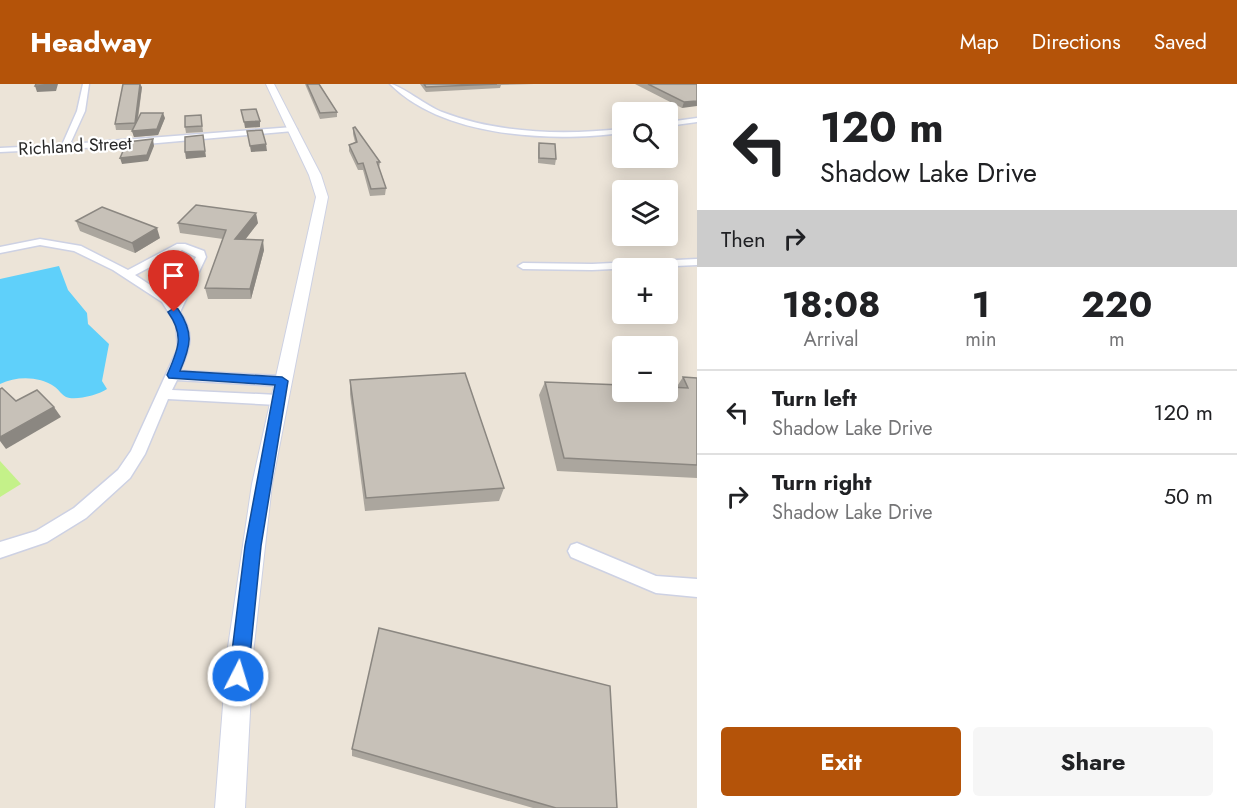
<!DOCTYPE html>
<html lang="en">
<head>
<meta charset="utf-8">
<style>
	:root { --surface:#fff; --page:#f6f6f6; --text:#202124; --muted:#757577; --line:#e0e0e0; --accent:#b45309 }
	body { margin:0; font-family:Jost,sans-serif; background:var(--page); color:var(--text); height:100vh; display:flex; flex-direction:column; font-size:22px; white-space:nowrap }
	* { box-sizing:border-box; margin:0 }
	p { font-size:20px; color:var(--muted) }
	.icon { flex:none; width:33px; height:33px; fill:none; stroke:currentColor; stroke-width:2; stroke-linecap:round; stroke-linejoin:round }
	.map { position:relative; flex:1; overflow:hidden }
	.panel { display:flex; flex-direction:column; background:var(--surface); width:540px }
	.panel>* { flex:none }
	.banner { background:#fff; color:var(--text); overflow:hidden }
	.buttons { position:absolute; left:612px; top:18px; display:grid; gap:12px }
	.buttons a { display:grid; place-items:center; width:66px; height:66px; border-radius:6px; background:var(--surface); box-shadow:0 3px 15px #0003; font-size:30px }
	.pin { position:absolute; display:grid; place-items:center; width:51px; height:51px; color:#fff; margin:-62px -26px; border-radius:50% 50% 50% 0; rotate:-45deg; box-shadow:0 0 6px #0007 }
	.pin .icon { rotate:45deg }
	.me { position:absolute; width:66px; margin:-33px; rotate:5deg; stroke-linejoin:round; filter:drop-shadow(0 0 4px #0008) }
	.turn { display:flex; align-items:center; gap:21px; height:126px; padding:0 24px; font-size:27px }
	.turn .icon { width:78px; height:78px; stroke-width:2.5 }
	.turn b { display:block; font-size:42px; line-height:51px }
	.then { display:flex; align-items:center; height:57px; padding:0 24px; background:#0003; gap:12px; font-size:22px }
	.eta { display:flex; justify-content:space-evenly; align-items:center; height:102px; text-align:center }
	.eta b { font-size:36px; font-weight:700; line-height:42px }
	.button { display:flex; gap:12px; margin-top:auto; padding:12px 24px }
	.button a { flex:1; height:69px; border-radius:6px; background:var(--accent); color:#fff; font-size:24px; font-weight:700; line-height:69px; text-align:center }
	.button a+a { background:var(--page); color:var(--text) }
	ul { padding:0; list-style:none }
	li { display:flex; align-items:center; gap:18px; height:84px; padding:0 24px; border-top:2px solid var(--line) }
	li div { flex:1 }
	li b { display:block; font-size:22px }
	li em { font-style:normal }
	header { display:flex; align-items:center; gap:36px; box-sizing:border-box; height:84px; padding:0 30px; background:var(--accent); color:#fff }
	header strong { font-size:28px }
	nav { display:flex; gap:33px; margin-inline-start:auto; font-size:21px }
	main { display:flex; flex:1; min-height:0 }
	.map>svg:first-child { display:block }
</style>
</head>
<body>
<header>
<strong>Headway</strong>
<nav><a>Map</a><a>Directions</a><a>Saved</a></nav>
</header>
<main>
<div class="map">
<svg width="697" height="724" viewBox="0 0 697 724">
	<rect width="100%" height="100%" fill="#ece4d8"/>
	<polygon fill="#c4f189" points="0,377 21,400 0,413"/>
	<path fill="#5fd0fa" d="M 59,182 L 68,206 L 87,229 L 88,240 L 109,260 L 102,297 L 107,305 C 98,311 75,317 66,313 C 62,311 59,306 55,303 C 39,292 17,292 0,300 L 0,195 Z"/>
	<g fill="none" stroke-linecap="round" stroke-linejoin="round">
		<g stroke="#cdd1e3" stroke-width="3">
			<g id="minor">
				<polygon points="83,0 89,0 85,27 70,60 293,43 297,45 293,47 124,62 0,68 0,64 62,61 77,27"/>
				<path d="M 390,0 C 399,0 428,23 442,28 C 499,50 563,51 622,45 L 622,49 C 551,58 444,54 390,0 Z"/>
				<polygon points="697,34 697,38 668,42 668,38"/>
				<path d="M 40,155 L 81,162 L 128,186 L 177,160 L 185,160 L 204,167 L 206,173 L 180,228 C 195,250 190,264 180,287 L 282,292 L 289,297 L 282,302 L 177,296 L 172,306 L 278,311 L 285,316 L 278,321 L 168,315 L 145,370 L 130,394 L 86,434 L 47,458 L 0,474 L 0,458 L 36,447 L 74,424 L 118,386 L 131,367 L 178,264 L 176,240 L 162,218 L 113,186 L 74,167 L 40,161 L 0,169 L 0,163 ZM 182,166 L 196,173 L 173,218 L 170,214 L 135,191 Z"/>
				<polygon points="697,175 697,181 592,186 523,185 518,182 523,179 592,180"/>
				<polygon points="577,459 656,492 697,495 697,513 656,509 571,473 568,467 571,461"/>
			</g>
		</g>
		<g stroke="#cdd1e3" stroke-width="2">
			<polygon id="tertiary" points="266,0 274,0 321,91 328,113 272,400 253,570 245,724 215,724 227,570 252,400 316,113 309,91"/>
		</g>
		<use href="#minor" fill="#fff" fill-rule="evenodd"/>
		<use href="#tertiary" fill="#fff" fill-rule="evenodd"/>
	</g>
	<g fill="#aba69e">
		<polygon points="305,0 319,0 337,28 337,33 320,35"/>
		<polygon points="420,0 534,0 501,1 500,4 426,8"/>
		<polygon points="635,0 697,0 682,24"/>
		<polygon points="142,3 138,36 165,34 158,51 134,53 132,47 133,46 116,46 115,40"/>
		<polygon points="201,31 203,48 186,49 185,43"/>
		<polygon points="353,44 380,78 379,84 386,104 385,111 370,112 363,86 358,86 349,67 349,61 355,58 353,50"/>
		<polygon points="539,59 556,75 555,81 538,79 538,64"/>
		<polygon points="76,137 160,154 135,169 80,147"/>
		<polygon points="178,139 258,139 245,156 264,166 251,215 208,215 205,204 223,155 180,149"/>
		<polygon points="683,293 697,294 697,394 557,387 539,311 545,298 676,304"/>
		<polygon points="350,296 504,404 499,417 365,427 350,310"/>
		<polygon points="352,665 617,724 533,724 352,672"/>
	</g>
	<g fill="#8b8781">
		<polygon points="54,0 58,0 56,7 37,8 35,2"/>
		<polygon points="140,0 142,3 136,45 135,39"/>
		<polygon points="697,17 697,22 682,24 684,18"/>
		<polygon points="163,29 165,34 158,51 134,53 132,47"/>
		<polygon points="260,37 260,43 245,44 244,38"/>
		<polygon points="203,51 206,73 186,75 185,68"/>
		<polygon points="153,55 154,62 148,77 122,80 120,74"/>
		<polygon points="266,60 267,67 251,68 250,62"/>
		<polygon points="256,129 258,139 237,166 235,155"/>
		<polygon points="157,144 160,154 135,169 132,159"/>
		<polygon points="263,156 264,166 251,215 250,205"/>
		<polygon points="54,323 61,333 6,365 0,357 0,353"/>
	</g>
	<g fill="#c7c1b8" stroke="#8b8781" stroke-width="1.5">
		<polygon points="36,0 54,0 54,1 35,2"/>
		<polygon points="123,0 140,0 135,39 115,40"/>
		<polygon points="307,0 319,0 337,28 320,29"/>
		<polygon points="424,0 497,0 426,3"/>
		<polygon points="648,0 697,0 697,17 684,18"/>
		<polygon points="256,25 260,37 244,38 241,26"/>
		<polygon points="141,29 163,29 157,45 132,47"/>
		<polygon points="201,31 202,42 185,43 185,32"/>
		<polygon points="355,43 380,78 377,78 386,104 371,105 363,79 358,80 349,61 357,58 353,44"/>
		<polygon points="262,46 266,60 250,62 247,47"/>
		<polygon points="203,51 205,67 185,68 185,53"/>
		<polygon points="153,55 147,71 120,74 127,58"/>
		<polygon points="539,59 555,60 556,75 539,74"/>
		<polygon points="196,121 256,129 235,155 263,156 250,205 205,204 226,146 178,139"/>
		<polygon points="102,123 157,144 132,159 76,137"/>
		<polygon points="465,289 504,404 366,414 350,296"/>
		<polygon points="683,293 697,294 697,381 564,374 545,298 622,301 622,308 668,308 668,303 688,304"/>
		<polygon points="2,304 16,317 37,306 54,323 0,353 0,305"/>
		<polygon points="379,544 610,602 617,724 556,724 352,665"/>
	</g>
	<path fill="#1a73e8" stroke="#114b97" stroke-width="1.5" d="M 174,224 L 178,225 C 194,249 191,261 180,287 L 282,293 L 288,297 L 261,462 L 248,592 L 245,599 L 238,602 L 232,599 L 229,592 L 245,462 L 275,301 L 169,294 L 167,291 C 178,266 185,252 168,228 Z"/>
	<g text-anchor="middle" stroke-width="4.5" stroke-linejoin="round" paint-order="stroke">
		<g font-size="18" fill="#282828" stroke="#fff">
			<text transform="translate(75 62) rotate(-3)" y="6">Richland Street</text>
		</g>
	</g>
</svg>
<div class="buttons">
<a><svg class="icon" aria-label="search" viewBox="0 0 24 24"><circle cx="10" cy="10" r="6"/><path d="M15 15l6 6"/></svg></a>
<a><svg class="icon" aria-label="layers" viewBox="0 0 24 24"><path d="M12 4l9 5-9 5-9-5zM3 14l9 5 9-5"/></svg></a>
<a>+</a>
<a>−</a>
</div>
<div class="pin" style="left:174px;top:228px;background:#d93025"><svg class="icon" aria-label="arrive" viewBox="0 0 24 24"><path d="M6 21V4h12l-3 4 3 4H6"/></svg></div>
<svg class="me" style="left:238px;top:592px" viewBox="-20 -20 40 40"><circle r="17" fill="#1a73e8" stroke="#fff" stroke-width="3"/><path d="M0-11L8 9 0 5-8 9z" fill="#fff"/></svg>
</div>
<section class="panel">
<div class="banner">
<div class="turn"><svg class="icon" aria-label="left" viewBox="0 0 24 24"><path d="M17 20v-9H6M10 6l-5 5 5 5"/></svg><div><b>120 m</b>Shadow Lake Drive</div></div>
<div class="then">Then<svg class="icon" aria-label="right" viewBox="0 0 24 24"><path d="M7 20v-9h11M14 6l5 5-5 5"/></svg></div>
</div>
<div class="eta">
<div><b>18:08</b><p>Arrival</p></div>
<div><b>1</b><p>min</p></div>
<div><b>220</b><p>m</p></div>
</div>
<ul>
<li><svg class="icon" aria-label="left" viewBox="0 0 24 24"><path d="M17 20v-9H6M10 6l-5 5 5 5"/></svg><div><b>Turn left</b><p>Shadow Lake Drive</p></div><em>120 m</em></li>
<li><svg class="icon" aria-label="right" viewBox="0 0 24 24"><path d="M7 20v-9h11M14 6l5 5-5 5"/></svg><div><b>Turn right</b><p>Shadow Lake Drive</p></div><em>50 m</em></li>
</ul>
<div class="button"><a>Exit</a><a>Share</a></div>
</section>
</main>
</body>
</html>
